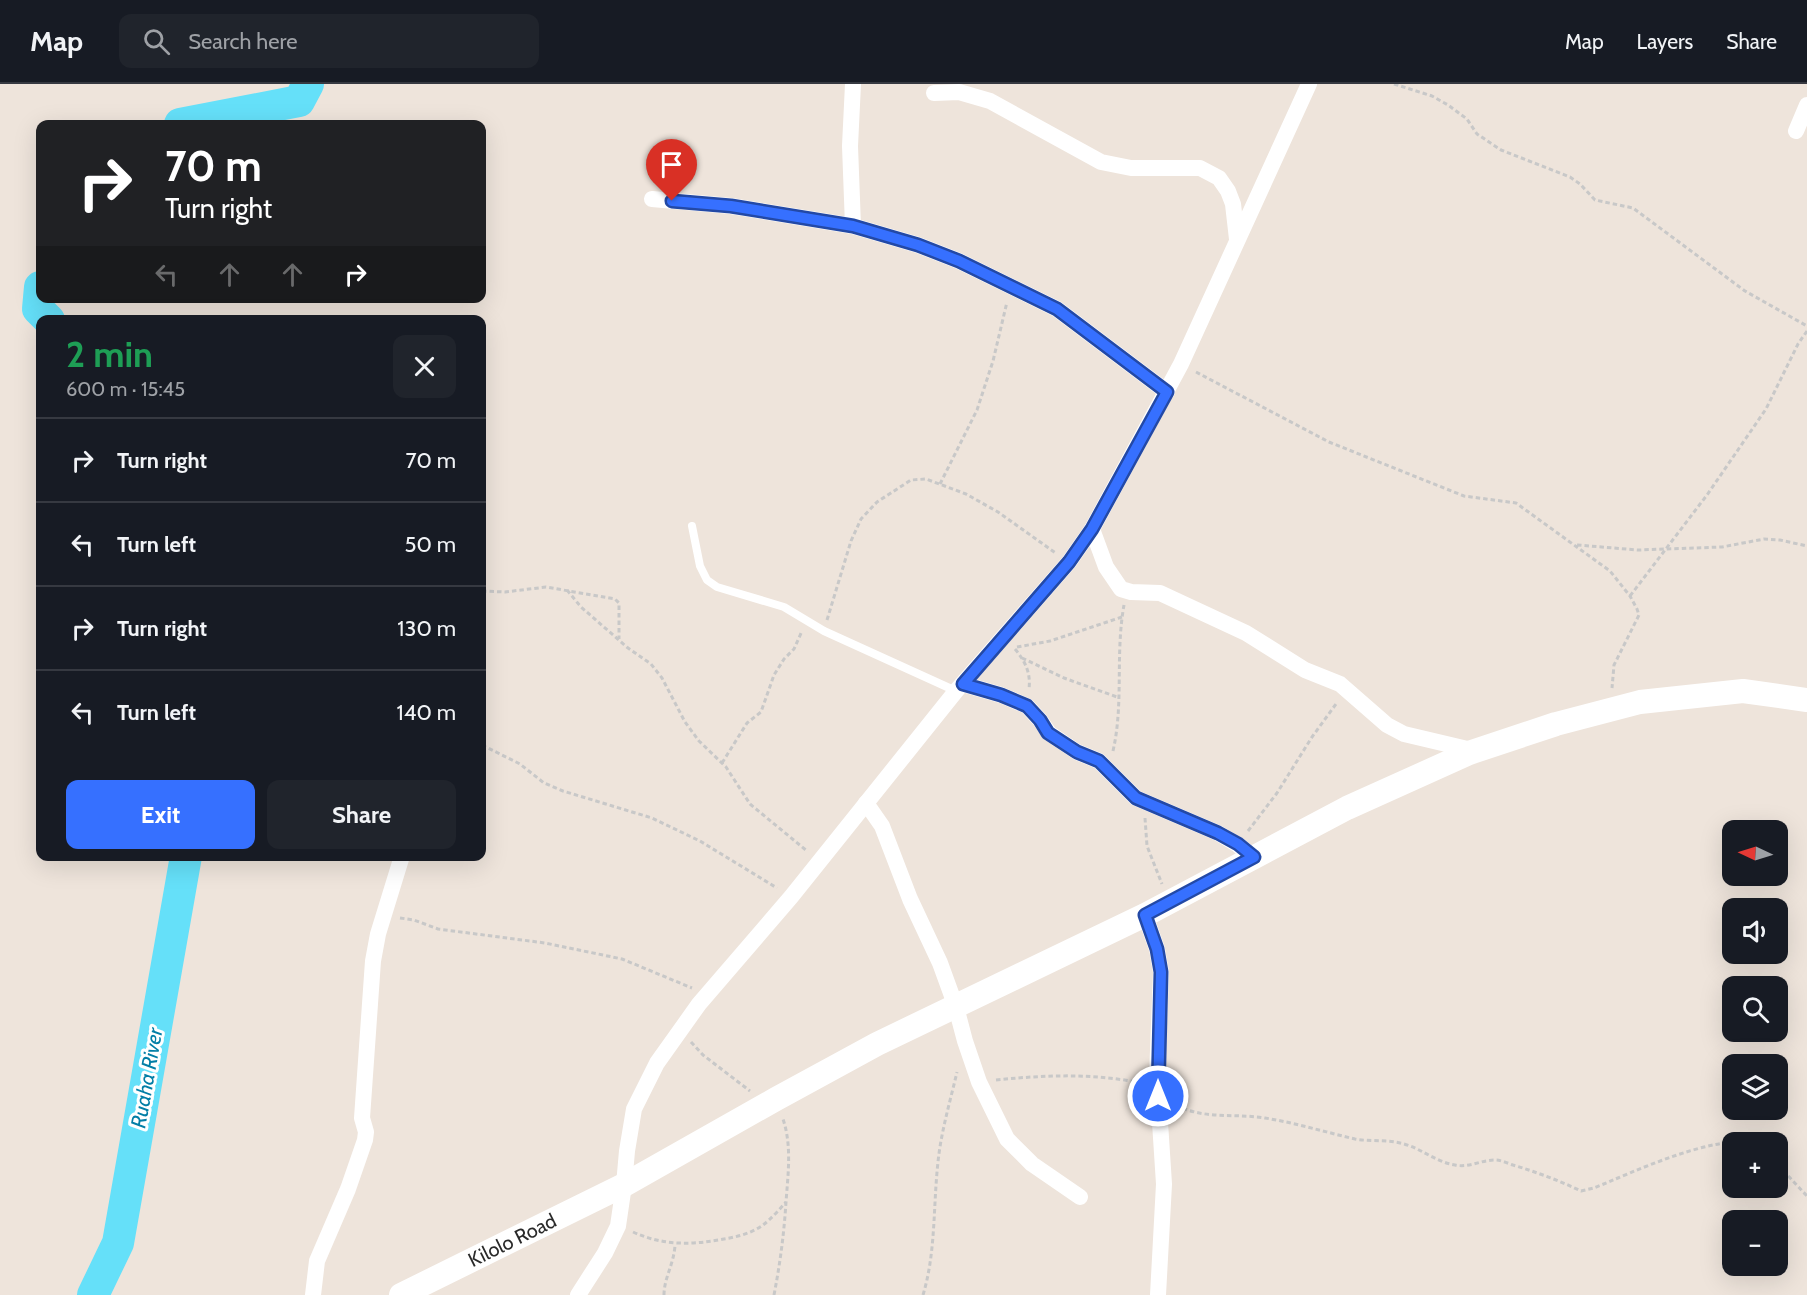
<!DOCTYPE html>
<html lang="en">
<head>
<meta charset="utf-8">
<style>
	:root { --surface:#171b24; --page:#20242c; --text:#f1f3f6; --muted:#9ea1a6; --line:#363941; --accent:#3670ff }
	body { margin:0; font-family:Cabin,sans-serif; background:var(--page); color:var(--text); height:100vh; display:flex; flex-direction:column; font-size:22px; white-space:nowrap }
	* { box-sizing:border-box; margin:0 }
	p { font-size:20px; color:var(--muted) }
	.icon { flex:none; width:33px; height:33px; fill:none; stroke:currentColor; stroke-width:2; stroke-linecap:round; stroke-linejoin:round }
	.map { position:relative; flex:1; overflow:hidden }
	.sheet { position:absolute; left:36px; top:231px; width:450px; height:546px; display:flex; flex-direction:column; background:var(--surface); border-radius:12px; box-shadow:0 6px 24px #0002 }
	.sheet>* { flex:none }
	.banner { position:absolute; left:36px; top:36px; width:450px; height:183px; border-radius:12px; box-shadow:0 6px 24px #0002; background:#202124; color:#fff; overflow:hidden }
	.needle { width:39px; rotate:274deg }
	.fabs { position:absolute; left:1722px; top:736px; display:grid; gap:12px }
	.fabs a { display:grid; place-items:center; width:66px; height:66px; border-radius:12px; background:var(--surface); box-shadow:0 6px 24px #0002; font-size:30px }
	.pin { position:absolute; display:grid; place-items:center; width:51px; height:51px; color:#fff; margin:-62px -26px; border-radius:50% 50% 50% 0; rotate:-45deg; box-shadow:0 0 6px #0007 }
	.pin .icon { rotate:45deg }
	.me { position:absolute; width:66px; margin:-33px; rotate:0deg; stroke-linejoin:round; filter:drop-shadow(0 0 4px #0008) }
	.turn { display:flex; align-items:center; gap:21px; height:126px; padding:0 30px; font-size:27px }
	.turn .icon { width:78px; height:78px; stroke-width:2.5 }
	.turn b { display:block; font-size:42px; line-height:51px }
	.lanes { display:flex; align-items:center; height:57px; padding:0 30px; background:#0003; justify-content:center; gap:30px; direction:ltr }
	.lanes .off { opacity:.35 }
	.round { display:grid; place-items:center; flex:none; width:63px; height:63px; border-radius:12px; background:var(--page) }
	.summary { display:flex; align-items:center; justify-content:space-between; height:102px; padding:0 30px }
	h1 { font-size:36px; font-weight:700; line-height:45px; color:#1e9e55 }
	.primary-button { display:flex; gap:12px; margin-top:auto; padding:12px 30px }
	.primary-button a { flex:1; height:69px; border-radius:12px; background:var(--accent); color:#fff; font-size:24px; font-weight:700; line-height:69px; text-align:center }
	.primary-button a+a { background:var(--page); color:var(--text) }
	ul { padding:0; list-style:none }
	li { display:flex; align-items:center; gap:18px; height:84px; padding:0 30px; border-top:2px solid var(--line) }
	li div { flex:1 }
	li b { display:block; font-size:22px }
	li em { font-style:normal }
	header { display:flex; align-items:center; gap:36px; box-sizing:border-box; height:84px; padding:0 30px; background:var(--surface); border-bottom:2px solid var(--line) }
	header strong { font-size:28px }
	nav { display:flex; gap:33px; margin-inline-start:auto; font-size:21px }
	.search { width:420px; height:54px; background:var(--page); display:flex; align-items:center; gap:15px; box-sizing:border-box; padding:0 21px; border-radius:12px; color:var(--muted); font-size:22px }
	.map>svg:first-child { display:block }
</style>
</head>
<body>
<header>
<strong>Map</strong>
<div class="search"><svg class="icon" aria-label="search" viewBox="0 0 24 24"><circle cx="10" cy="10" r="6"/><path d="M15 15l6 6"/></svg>Search here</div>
<nav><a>Map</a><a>Layers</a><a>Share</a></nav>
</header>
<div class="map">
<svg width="1807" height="1211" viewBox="0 0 1807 1211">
	<rect width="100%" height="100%" fill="#eee4db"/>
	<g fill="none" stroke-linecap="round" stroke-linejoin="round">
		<g stroke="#65e0f9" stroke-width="32">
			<polyline points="180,40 299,17 308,0"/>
			<polyline points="40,203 38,225 49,236"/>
			<polyline points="93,1211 118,1159 186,772"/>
		</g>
		<g stroke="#c8c8c8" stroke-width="3" stroke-dasharray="4.5 3" stroke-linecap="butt">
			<polyline points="1394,0 1432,12 1448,21 1467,35 1477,50 1501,66 1570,93 1580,100 1595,116 1633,124 1745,207 1807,242"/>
			<polyline points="1196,288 1329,358 1464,412 1516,419 1610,487 1630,512 1637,525 1639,531 1614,581 1612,604"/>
			<polyline points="940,400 977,326 993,277 1007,218"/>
			<polyline points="1577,461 1638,466 1722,463 1764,455 1780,456 1807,462"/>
			<polyline points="567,506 581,523 628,564 651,580 662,594 685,638 699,657 726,683 750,720 807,767"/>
			<polyline points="482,507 505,508 546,503 615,515 619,519 619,555"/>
			<polyline points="1630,512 1707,411 1766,325 1798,260 1807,247"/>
			<polyline points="827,536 851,457 861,435 877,418 911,396 926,395 966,410 998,428 1057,470"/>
			<polyline points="1017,563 1050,557 1122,533"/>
			<path d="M 1015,565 C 1025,577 1031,589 1029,605"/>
			<polyline points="1022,574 1064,594 1117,613"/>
			<polyline points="482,661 520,680 544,699 563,707 652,734 700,757 777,804"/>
			<path d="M 1113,667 C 1124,619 1115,571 1124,521"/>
			<polyline points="722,679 747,639 761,628 774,591 784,575 794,565 802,547"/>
			<polyline points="1145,734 1147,762 1162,800"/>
			<polyline points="1248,747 1277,709 1312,653 1336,620"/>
			<polyline points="400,834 414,836 438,845 545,859 622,875 692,904"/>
			<polyline points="691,958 703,971 750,1007"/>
			<path d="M 996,996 C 1045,991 1093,989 1141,999"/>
			<path d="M 1176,1021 C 1204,1036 1235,1029 1265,1034 C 1296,1039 1325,1048 1355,1055 C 1371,1058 1388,1055 1404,1060 C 1422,1065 1436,1078 1455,1081 C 1469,1084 1481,1076 1495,1076 C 1501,1076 1507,1079 1513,1081 C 1536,1088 1558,1096 1581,1107 L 1594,1104 C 1633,1088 1714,1050 1755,1059"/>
			<polyline points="1778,1081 1807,1112"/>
			<path d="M 633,1148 C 664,1162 692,1161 724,1155 C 737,1153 752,1149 763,1141 C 771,1135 779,1126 786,1118"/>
			<path d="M 664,1211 C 664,1194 674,1180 675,1161"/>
			<path d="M 774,1211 C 780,1180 784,1150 786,1118 C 788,1090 792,1062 783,1035"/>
			<path d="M 923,1211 C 936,1168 933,1123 938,1078 C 941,1048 950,1018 957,988"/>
		</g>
		<polyline stroke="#fff" stroke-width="8" points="692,442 700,482 707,496 717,503 784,523 824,547 956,607"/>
		<g stroke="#fff" stroke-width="16">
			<polyline points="853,0 850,62 853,142"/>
			<polyline points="934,9 959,8 990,17 1101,78 1131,84 1200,84 1219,94 1228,107 1233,120 1237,155"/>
			<polyline points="1796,47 1807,21"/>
			<polyline points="652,115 731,122 853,142 918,161 959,177 1057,225 1167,308"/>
			<polyline points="1092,445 1106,483 1121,505 1131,508 1160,509 1246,549 1305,586 1340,600 1387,641 1404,650 1476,667"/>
			<polyline points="963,600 1001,611 1027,622 1040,636 1049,649 1077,668 1099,677 1136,714 1218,749 1238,761 1254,773"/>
			<polyline points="866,719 882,742 910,815 940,879 956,923 965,957 979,998 1007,1055 1032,1080 1080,1113"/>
			<polyline points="1145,831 1157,865 1161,888 1157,992 1164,1100 1158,1211"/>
			<polyline points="313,1211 317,1177 348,1105 365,1056 366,1048 362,1034 373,877 378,850 402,772"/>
			<polyline points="578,1211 605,1169 618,1142 624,1101 627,1067 634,1025 657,979 699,920 791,813 956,607 1069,478 1092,445 1181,280 1309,0"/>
		</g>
		<path stroke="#fff" stroke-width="24" id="s1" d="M 401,1211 L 624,1101 L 776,1015 L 877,960 L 1145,831 L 1347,724 L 1469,669 L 1556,640 L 1640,618 L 1743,607 L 1807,616"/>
	</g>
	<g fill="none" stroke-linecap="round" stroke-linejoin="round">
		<g stroke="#2349a6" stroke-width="15">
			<polyline id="route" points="672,117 731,122 853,142 918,161 959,177 1057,225 1167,308 1092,445 1069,478 963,600 1001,611 1027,622 1040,636 1048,649 1077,668 1099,677 1136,714 1218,749 1238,760 1254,773 1145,831 1157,865 1161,888 1158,1012"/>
		</g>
		<use href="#route" stroke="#3670ff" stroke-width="10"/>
	</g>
	<g text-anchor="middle" stroke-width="6" stroke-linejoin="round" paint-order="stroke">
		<g font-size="20" fill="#2a2a2a" stroke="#fff">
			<text dy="7" stroke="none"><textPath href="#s1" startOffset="124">Kilolo Road</textPath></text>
		</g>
		<g font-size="21" font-style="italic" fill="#027ea6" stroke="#fff">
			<text transform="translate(147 994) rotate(-80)" y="7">Ruaha River</text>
		</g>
	</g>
</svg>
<div class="fabs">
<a><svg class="needle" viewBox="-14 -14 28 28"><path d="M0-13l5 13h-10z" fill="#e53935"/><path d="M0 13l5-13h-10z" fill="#9ea1a6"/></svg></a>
<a><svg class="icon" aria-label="sound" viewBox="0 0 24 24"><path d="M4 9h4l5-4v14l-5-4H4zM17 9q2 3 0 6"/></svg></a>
<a><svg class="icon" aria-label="search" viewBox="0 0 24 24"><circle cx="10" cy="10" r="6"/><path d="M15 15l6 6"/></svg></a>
<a><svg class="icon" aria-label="layers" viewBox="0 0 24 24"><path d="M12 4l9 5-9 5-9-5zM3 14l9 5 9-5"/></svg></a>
<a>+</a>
<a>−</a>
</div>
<div class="pin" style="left:672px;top:117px;background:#d93025"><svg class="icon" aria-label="arrive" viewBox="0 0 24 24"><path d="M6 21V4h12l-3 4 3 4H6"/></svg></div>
<svg class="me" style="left:1158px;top:1012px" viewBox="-20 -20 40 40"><circle r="17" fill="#3670ff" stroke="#fff" stroke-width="3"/><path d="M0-11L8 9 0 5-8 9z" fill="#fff"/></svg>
<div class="banner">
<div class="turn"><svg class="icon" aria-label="right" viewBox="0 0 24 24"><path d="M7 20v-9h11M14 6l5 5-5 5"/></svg><div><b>70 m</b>Turn right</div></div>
<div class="lanes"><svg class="icon off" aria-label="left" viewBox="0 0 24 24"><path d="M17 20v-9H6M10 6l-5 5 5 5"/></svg><svg class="icon off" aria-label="ahead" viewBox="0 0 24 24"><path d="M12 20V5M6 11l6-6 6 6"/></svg><svg class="icon off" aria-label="ahead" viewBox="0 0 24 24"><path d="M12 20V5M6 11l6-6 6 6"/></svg><svg class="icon" aria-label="right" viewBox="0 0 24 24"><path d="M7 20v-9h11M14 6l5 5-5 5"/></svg></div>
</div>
<section class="sheet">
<div class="summary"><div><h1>2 min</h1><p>600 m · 15:45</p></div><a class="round"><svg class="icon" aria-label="close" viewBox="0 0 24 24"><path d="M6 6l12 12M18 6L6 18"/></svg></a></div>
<ul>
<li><svg class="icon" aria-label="right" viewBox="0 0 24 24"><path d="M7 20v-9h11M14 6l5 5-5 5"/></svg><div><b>Turn right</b></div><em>70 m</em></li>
<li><svg class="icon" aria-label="left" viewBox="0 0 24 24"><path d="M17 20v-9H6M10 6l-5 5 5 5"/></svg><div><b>Turn left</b></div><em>50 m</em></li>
<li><svg class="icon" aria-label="right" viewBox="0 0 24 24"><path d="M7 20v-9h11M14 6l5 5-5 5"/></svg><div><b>Turn right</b></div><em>130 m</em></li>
<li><svg class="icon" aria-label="left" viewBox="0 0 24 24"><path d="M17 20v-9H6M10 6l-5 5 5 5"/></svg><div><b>Turn left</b></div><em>140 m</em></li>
</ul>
<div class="primary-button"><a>Exit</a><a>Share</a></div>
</section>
</div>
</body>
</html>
